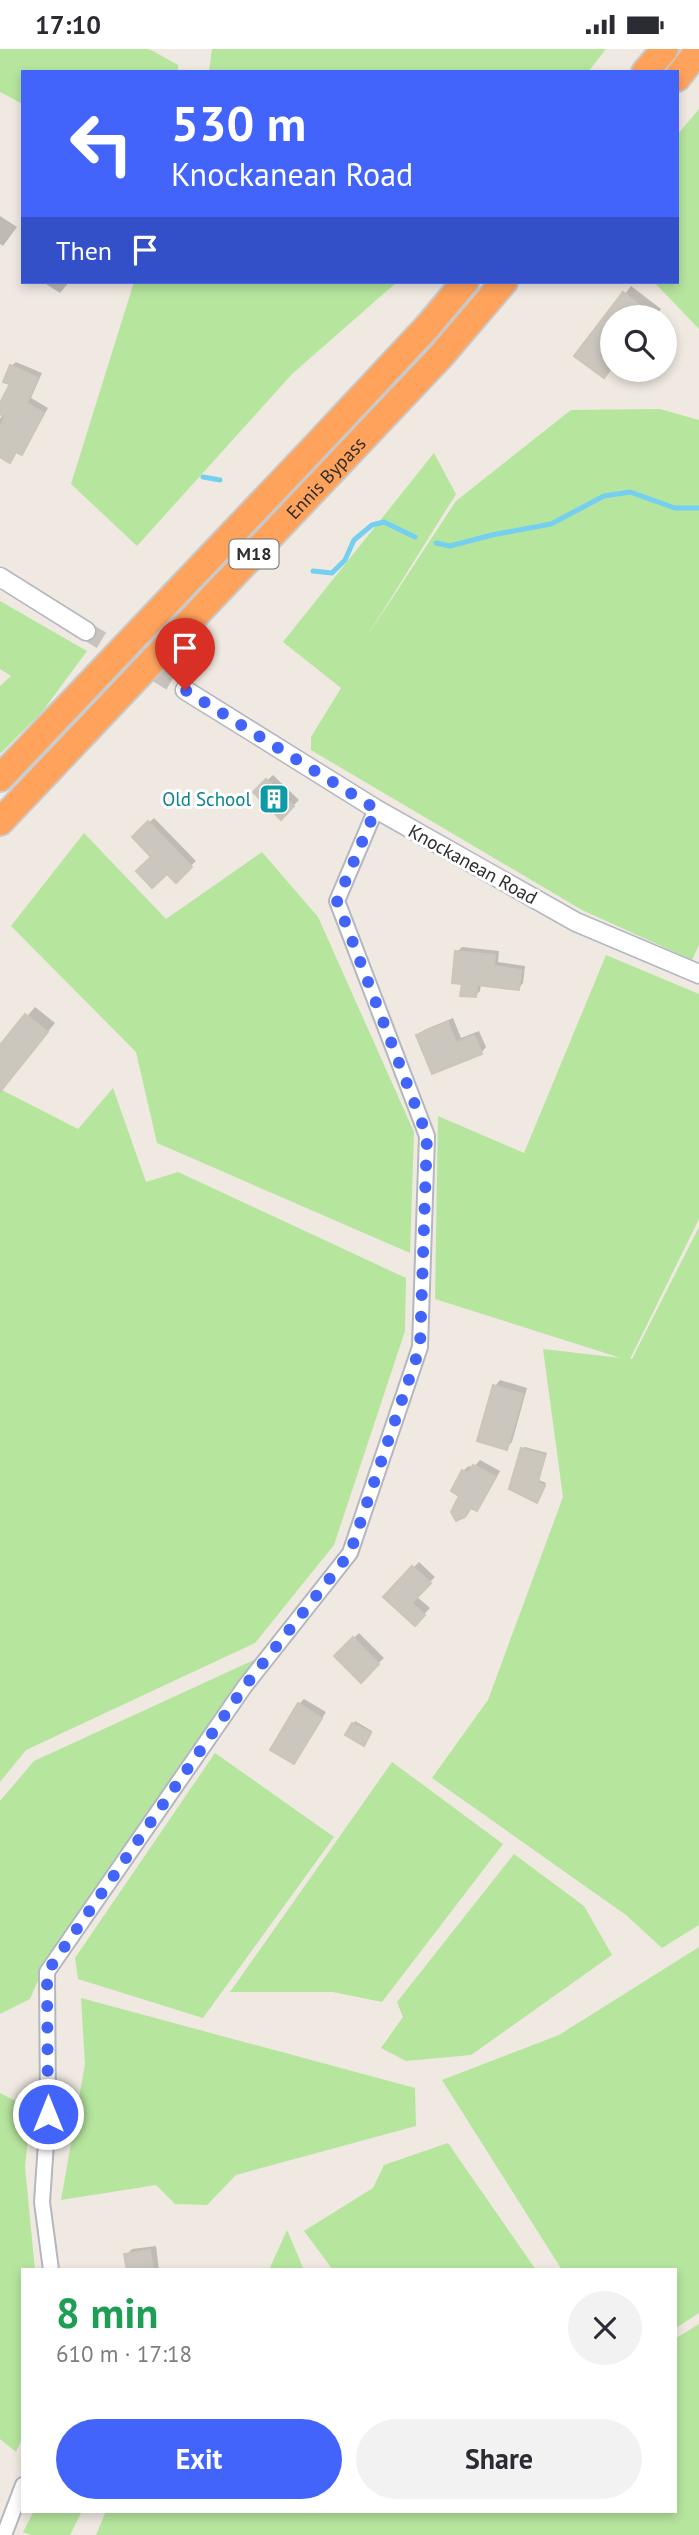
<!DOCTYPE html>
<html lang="en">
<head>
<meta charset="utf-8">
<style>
	:root { --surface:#fff; --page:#f2f2f3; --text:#2b2b33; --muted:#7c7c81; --accent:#4264fb }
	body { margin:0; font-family:"PT Sans",sans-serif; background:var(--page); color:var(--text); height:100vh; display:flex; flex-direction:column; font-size:26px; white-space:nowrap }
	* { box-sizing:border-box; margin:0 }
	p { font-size:23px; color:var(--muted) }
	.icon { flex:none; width:38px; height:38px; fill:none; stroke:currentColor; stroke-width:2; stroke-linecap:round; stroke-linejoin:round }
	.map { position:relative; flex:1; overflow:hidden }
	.drawer { position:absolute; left:21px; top:2219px; width:656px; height:245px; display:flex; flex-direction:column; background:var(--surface); border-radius:0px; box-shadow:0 4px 10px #0003 }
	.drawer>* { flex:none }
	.guide { position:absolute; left:21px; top:21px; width:658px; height:214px; border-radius:0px; box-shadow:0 4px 10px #0003; background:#4264fb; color:#fff; overflow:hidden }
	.tools { position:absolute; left:600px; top:256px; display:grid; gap:14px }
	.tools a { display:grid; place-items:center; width:77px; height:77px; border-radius:50%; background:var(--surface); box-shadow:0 4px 10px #0003; font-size:35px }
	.pin { position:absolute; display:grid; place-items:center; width:60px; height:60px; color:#fff; margin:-72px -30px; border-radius:50% 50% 50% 0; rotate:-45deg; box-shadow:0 0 7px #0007 }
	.pin .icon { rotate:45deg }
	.me { position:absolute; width:77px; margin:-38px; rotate:0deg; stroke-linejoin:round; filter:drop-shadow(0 0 5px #0008) }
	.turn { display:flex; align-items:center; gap:24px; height:147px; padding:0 35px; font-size:32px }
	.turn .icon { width:91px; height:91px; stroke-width:2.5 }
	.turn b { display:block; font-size:49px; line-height:60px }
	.then { display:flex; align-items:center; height:66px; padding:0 35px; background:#0003; gap:14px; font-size:26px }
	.round { display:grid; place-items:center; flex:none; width:74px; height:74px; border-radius:37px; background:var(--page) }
	.summary { display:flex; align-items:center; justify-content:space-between; height:119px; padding:0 35px }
	h1 { font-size:42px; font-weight:700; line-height:52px; color:#1e9e55 }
	.cta { display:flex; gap:14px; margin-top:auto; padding:14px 35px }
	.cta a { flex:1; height:80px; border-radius:42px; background:var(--accent); color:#fff; font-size:28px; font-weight:700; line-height:80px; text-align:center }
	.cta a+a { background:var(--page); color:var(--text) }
	.status { display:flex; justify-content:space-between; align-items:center; height:49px; padding:0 35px; background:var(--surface); direction:ltr }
	.status svg { height:19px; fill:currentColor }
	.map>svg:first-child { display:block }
</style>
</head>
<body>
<div class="status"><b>17:10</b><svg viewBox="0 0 49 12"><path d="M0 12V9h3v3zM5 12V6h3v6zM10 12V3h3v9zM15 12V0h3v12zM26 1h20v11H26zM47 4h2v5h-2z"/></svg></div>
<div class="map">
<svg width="699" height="2486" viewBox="0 0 699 2486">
	<rect width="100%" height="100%" fill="#efe9e1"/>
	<g fill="#b6e59e">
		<polygon points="0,0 149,0 178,16 178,23 23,23 23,55 0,43"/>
		<polygon points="212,0 606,0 588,23 209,23"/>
		<polygon points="699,60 699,280 654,233 677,233 677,86"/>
		<polygon points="134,233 397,233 292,325 137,497 71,435"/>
		<polygon points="660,360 699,371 699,896 692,911 582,861 311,701 311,688 341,639 283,593 434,404 456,445 366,589 456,452 571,361"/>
		<polygon points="0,552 87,602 42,663 0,705 0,637 11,627 0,620"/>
		<polygon points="84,784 166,870 262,803 318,868 414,1083 410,1204 157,1094 136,1003 11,877"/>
		<polygon points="606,906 699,945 699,1170 630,1310 632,1310 699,1178 699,1876 662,1899 626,1866 432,1729 488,1651 563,1448 543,1300 621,1309 435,1250 438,1067 524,1104"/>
		<polygon points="113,1039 146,1133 178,1123 406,1229 405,1282 334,1496 255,1594 26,1701 0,1733 0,1040 78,1080"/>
		<polygon points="258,1609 218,1662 43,1920 30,1950 0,1965 0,1752 34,1712"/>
		<polygon points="215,1704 334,1788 203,1969 78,1930 75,1909"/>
		<polygon points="392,1713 503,1795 382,1953 333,1943 230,1943"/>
		<polygon points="514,1805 584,1857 612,1906 471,2006 406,2012 381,1999 403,1968 397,1953"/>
		<polygon points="699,1898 699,2264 676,2279 676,2221 562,2221 442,2031 559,1986"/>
		<polygon points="81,1949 415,2039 416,2077 236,2126 207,2156 175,2155 156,2136 61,2151 85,2015"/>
		<polygon points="0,2044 31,2060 25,2118 35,2221 23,2221 23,2387 16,2403 0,2390"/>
		<polygon points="448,2094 536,2221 333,2221 304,2182 373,2139 384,2116"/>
		<polygon points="287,2181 304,2221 269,2221"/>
		<polygon points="699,2275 699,2486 96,2486 106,2462 676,2462 676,2289"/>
		<polygon points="34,2462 82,2462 70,2486 31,2486 23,2483"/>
	</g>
	<g fill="#0003">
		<polygon points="0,167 17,178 3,197 0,195"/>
		<polygon points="43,233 69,233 60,244"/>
		<polygon points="631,237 661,260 655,268 612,268 612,318 604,327 577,307"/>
		<polygon points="16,313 42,324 31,349 48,359 26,399 21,404 17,402 10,411 0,394 0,370 3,365 0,363 0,357 12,335 11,317"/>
		<polygon points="273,726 299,751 281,769 255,743"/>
		<polygon points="154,769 196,812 176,831 134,788"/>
		<polygon points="462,898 499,902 498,913 525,917 523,934 518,940 481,935 480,942 475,947 464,934 457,903"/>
		<polygon points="35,958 55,974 15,1023 0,1026 0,999"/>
		<polygon points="453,969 461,989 479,982 486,998 481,1004 418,986 424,981"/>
		<polygon points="500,1331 527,1339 512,1393 506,1399 495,1337"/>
		<polygon points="525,1398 547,1404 539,1431 546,1434 539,1449 522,1400"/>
		<polygon points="480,1411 500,1422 482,1454 477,1459 472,1457 464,1467 462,1446 463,1422 469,1417 473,1419"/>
		<polygon points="419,1513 435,1528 416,1547 430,1559 415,1575 386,1547"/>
		<polygon points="359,1584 384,1609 361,1631 336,1607"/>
		<polygon points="304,1650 326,1663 294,1713 299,1655"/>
		<polygon points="355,1672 372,1682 366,1693 347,1686"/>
		<polygon points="156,2197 159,2221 129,2221 126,2206 132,2200"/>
	</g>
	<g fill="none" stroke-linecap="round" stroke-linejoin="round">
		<g stroke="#75cff0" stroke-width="5">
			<polyline points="203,428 220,431"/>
			<polyline points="436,494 450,497 492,486 551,475 604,447 630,443 675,459 699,459"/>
			<polyline points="313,522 332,524 345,511 354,491 372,476 384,473 415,488"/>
		</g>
	</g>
	<g fill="#cbc7bf" stroke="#cbc5ba" stroke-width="2">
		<polygon points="623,243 655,268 612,268 612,318 604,329 574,307"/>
		<polygon points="10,316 38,329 27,354 44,364 22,406 16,403 10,414 0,408 0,378 5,368 0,365 0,354 10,335 3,333"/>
		<polygon points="266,730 294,757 281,771 253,743"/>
		<polygon points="148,772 192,818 176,834 167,825 152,839 136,822 151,808 132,788"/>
		<polygon points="455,902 495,906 494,917 521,921 519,941 477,936 476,948 460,947 462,935 452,934"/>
		<polygon points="25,965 48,983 0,1043 0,996"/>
		<polygon points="448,973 456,994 474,986 482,1005 432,1025 416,986"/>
		<polygon points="493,1336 523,1345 507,1401 477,1392"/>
		<polygon points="521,1399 545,1406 538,1433 545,1437 537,1454 509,1440"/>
		<polygon points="473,1416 496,1428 477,1462 471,1459 465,1468 456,1472 451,1463 459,1447 451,1442 462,1421 468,1424"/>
		<polygon points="412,1517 431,1534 412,1554 425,1566 415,1577 383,1548"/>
		<polygon points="353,1588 379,1615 361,1634 334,1607"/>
		<polygon points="298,1654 322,1669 294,1715 270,1701"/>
		<polygon points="352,1674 371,1684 364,1697 345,1686"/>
		<polygon points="150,2201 153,2221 127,2221 124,2205"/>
	</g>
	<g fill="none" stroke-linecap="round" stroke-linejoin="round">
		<polyline stroke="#c8c4bd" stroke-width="18" stroke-dasharray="18 9" stroke-linecap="butt" points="86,582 185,641"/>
		<g stroke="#b4b7c1" stroke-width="18">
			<g id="minor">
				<polyline points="51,2221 42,2153 48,2065 47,1923 245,1637 350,1504 420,1298 427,1087 337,852 376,760"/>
				<polyline points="4,2486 23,2436"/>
			</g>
		</g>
		<g stroke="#b4b7c1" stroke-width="21">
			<g id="tertiary">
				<polyline points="0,528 86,582"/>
				<polyline points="185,641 376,760 576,873 699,925"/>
			</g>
		</g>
		<g stroke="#c9c9c9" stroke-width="30">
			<g id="motorway">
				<polyline points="645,23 665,0"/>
				<polyline points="677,29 699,1"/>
				<polyline points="0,729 311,402 428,277 465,233"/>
				<path id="s1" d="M 0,773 L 440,308 L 504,233"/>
			</g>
		</g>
		<use href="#minor" stroke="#fff" stroke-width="14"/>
		<use href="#tertiary" stroke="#fff" stroke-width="18"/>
		<use href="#motorway" stroke="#ffa35c" stroke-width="26"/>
	</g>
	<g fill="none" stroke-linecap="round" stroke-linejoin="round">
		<polyline stroke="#4264fb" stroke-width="12" stroke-dasharray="0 21.6" points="48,2065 47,1923 245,1637 350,1504 420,1298 427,1087 337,852 376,760 185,641"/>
	</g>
	<defs>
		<g id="building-square" transform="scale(1.575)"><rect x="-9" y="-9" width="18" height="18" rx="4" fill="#0f9aa8" stroke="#fff"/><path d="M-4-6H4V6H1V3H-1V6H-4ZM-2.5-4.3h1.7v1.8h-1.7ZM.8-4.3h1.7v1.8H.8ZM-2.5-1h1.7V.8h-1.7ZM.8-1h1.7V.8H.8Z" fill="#fff"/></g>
	</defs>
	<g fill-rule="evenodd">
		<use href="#building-square" x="274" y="750"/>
	</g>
	<g text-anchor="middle" stroke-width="6" stroke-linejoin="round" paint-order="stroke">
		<rect fill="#fff" stroke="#6d6d6d" stroke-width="2" x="229.5" y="490.5" width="49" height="29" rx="5"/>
		<g font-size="18" font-weight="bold" fill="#2e2e2e">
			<text x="254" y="511">M18</text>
		</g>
		<g font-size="19" fill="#2e2e2e" stroke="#fff">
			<text dy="7" stroke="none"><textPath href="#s1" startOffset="474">Ennis Bypass</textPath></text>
			<text transform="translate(473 815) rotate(29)" y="7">Knockanean Road</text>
		</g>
		<g font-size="19" fill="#0d838f" stroke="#fff" text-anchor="end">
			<text x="251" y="757">Old School</text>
		</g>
	</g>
</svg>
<div class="tools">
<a><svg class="icon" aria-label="search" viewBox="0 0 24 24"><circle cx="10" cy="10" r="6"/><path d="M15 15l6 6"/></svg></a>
</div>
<div class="pin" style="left:185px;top:641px;background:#d93025"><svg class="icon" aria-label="arrive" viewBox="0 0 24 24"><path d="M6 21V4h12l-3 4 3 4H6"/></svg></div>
<svg class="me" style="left:48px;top:2065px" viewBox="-20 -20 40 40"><circle r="17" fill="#4264fb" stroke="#fff" stroke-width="3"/><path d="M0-11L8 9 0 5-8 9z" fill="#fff"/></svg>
<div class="guide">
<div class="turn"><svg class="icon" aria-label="left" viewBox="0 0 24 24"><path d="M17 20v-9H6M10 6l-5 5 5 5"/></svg><div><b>530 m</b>Knockanean Road</div></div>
<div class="then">Then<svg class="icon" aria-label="arrive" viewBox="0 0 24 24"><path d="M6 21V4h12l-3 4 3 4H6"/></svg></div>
</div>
<section class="drawer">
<div class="summary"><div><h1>8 min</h1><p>610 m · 17:18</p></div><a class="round"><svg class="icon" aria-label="close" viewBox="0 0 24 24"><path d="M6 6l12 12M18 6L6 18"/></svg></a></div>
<div class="cta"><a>Exit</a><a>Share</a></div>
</section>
</div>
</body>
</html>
